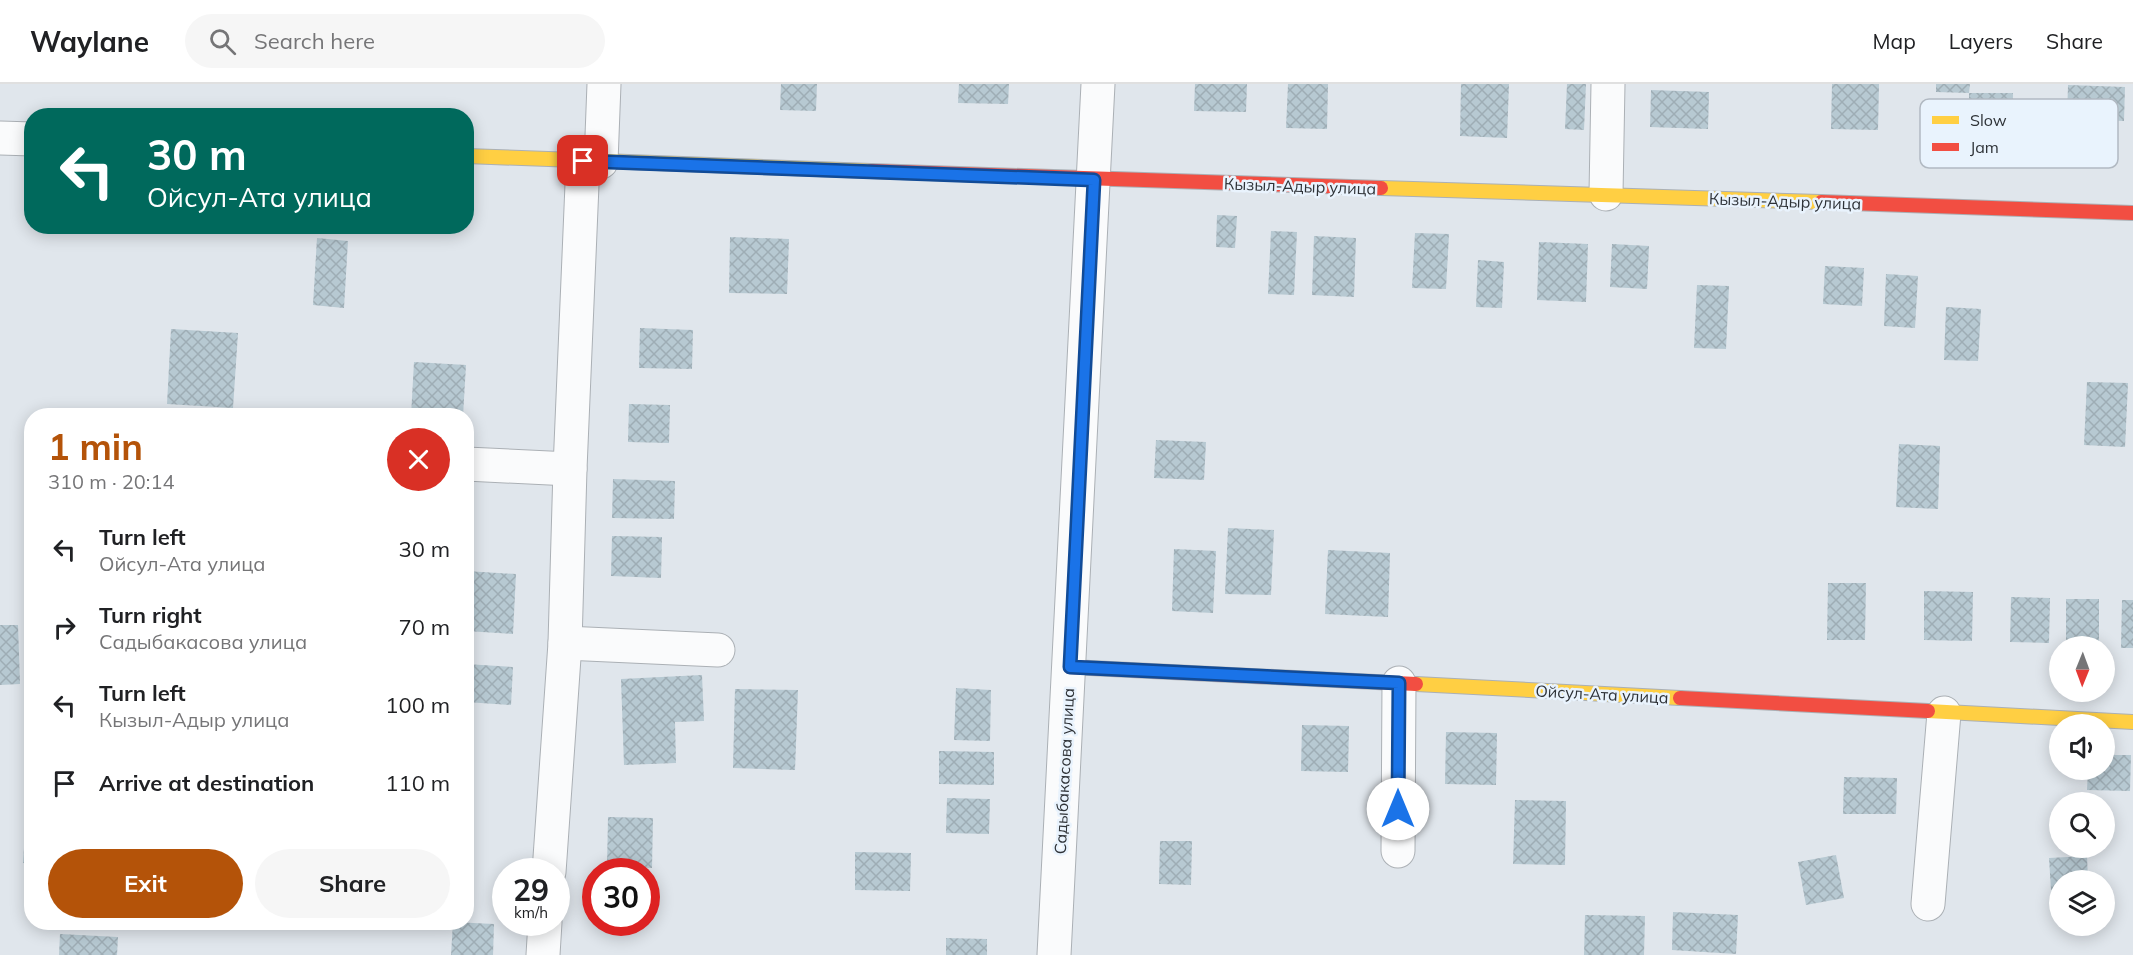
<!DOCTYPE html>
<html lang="en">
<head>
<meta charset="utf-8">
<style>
	:root { --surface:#fff; --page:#f6f6f6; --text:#202124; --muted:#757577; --line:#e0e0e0; --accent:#b45309 }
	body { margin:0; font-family:Mulish,sans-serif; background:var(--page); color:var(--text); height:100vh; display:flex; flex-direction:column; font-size:22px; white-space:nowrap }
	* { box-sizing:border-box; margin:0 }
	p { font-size:20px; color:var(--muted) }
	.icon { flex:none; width:33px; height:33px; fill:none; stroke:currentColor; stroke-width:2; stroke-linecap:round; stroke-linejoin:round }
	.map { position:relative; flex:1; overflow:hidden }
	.drawer { position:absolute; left:24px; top:324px; width:450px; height:522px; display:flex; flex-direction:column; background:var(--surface); border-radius:24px; box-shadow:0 3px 15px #0003 }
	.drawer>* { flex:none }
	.top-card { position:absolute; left:24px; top:24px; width:450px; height:126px; border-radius:24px; box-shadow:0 3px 15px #0003; background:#00695c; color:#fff; overflow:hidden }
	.needle { width:39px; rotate:181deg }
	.tools { position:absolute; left:2049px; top:552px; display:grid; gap:12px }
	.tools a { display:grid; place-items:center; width:66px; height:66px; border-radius:50%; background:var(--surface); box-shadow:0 3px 15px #0003; font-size:30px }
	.speed { position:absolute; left:492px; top:774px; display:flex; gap:12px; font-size:30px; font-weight:700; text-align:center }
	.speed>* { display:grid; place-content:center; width:78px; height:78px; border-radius:50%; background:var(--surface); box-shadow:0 3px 15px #0003; line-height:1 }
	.speed small { font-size:15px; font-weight:400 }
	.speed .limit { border:9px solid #d22; background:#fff; color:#111 }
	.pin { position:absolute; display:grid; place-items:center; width:51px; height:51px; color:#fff; margin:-26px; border-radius:12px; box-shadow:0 3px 9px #0006 }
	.me { position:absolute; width:66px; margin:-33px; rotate:0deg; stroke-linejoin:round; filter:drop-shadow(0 0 4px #0008) }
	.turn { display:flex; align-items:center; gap:21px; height:126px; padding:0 24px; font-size:27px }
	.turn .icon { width:78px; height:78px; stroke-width:2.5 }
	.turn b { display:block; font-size:42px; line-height:51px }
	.round { display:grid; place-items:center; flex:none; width:63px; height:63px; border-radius:32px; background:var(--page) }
	.summary { display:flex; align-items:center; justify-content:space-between; height:102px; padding:0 24px }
	h1 { font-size:36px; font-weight:700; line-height:45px; color:var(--accent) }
	.cta { display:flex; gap:12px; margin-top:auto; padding:12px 24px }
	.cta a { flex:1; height:69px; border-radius:36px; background:var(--accent); color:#fff; font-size:24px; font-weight:700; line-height:69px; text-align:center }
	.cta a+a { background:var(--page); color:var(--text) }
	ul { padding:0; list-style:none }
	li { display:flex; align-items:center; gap:18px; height:78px; padding:0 24px }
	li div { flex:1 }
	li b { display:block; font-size:22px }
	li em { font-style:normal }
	header { display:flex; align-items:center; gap:36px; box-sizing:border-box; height:84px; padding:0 30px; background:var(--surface); border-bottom:2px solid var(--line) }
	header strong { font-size:28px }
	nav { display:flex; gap:33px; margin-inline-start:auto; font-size:21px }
	.search { width:420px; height:54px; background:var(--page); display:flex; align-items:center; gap:15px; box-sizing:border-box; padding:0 21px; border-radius:33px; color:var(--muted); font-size:22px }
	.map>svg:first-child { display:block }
</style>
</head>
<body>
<header>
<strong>Waylane</strong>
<div class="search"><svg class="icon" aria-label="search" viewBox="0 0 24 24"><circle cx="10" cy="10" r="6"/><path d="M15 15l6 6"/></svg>Search here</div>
<nav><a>Map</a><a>Layers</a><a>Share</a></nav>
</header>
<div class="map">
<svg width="2133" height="871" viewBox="0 0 2133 871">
	<defs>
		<pattern id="building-cross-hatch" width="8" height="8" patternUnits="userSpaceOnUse" patternTransform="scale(1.5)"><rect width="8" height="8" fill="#b7c9d2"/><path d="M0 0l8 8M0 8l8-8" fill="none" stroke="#9eadb5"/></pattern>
	</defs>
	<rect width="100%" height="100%" fill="#e0e6ec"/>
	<g fill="url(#building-cross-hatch)">
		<polygon points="781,0 817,0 816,27 780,26"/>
		<polygon points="959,0 1009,0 1008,20 958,19"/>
		<polygon points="1195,0 1247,0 1246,28 1194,27"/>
		<polygon points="1288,0 1328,0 1327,45 1286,44"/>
		<polygon points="1461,0 1509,0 1507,54 1460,52"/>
		<polygon points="1567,0 1586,0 1584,46 1565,45"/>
		<polygon points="1832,0 1879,0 1878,46 1831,45"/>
		<polygon points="1936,0 1970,0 1969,9 1936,8"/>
		<polygon points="2068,1 2125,3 2124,37 2067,35"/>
		<polygon points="1651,6 1709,8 1708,45 1650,43"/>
		<polygon points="1969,9 2013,9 2012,53 1969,52"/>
		<polygon points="1217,131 1237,132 1235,164 1216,163"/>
		<polygon points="356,142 396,142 395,148 356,146"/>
		<polygon points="1271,147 1297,148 1294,211 1268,210"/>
		<polygon points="1415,149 1449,150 1446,205 1412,204"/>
		<polygon points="1314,152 1356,154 1354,213 1312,211"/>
		<polygon points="730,153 789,155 787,210 729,209"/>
		<polygon points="317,154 348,157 344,224 313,221"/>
		<polygon points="1539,158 1588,160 1586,218 1537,216"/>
		<polygon points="1612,160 1649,162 1647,205 1610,203"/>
		<polygon points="1478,176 1504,178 1502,224 1476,223"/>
		<polygon points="1825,182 1864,184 1862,222 1823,220"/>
		<polygon points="1886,190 1918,192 1915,244 1884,242"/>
		<polygon points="1697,201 1729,202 1726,265 1694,264"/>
		<polygon points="1946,223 1981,225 1978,277 1944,276"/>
		<polygon points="640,244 693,246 692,285 639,284"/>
		<polygon points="171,245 238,249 233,324 167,320"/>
		<polygon points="414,278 466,281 463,332 411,332"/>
		<polygon points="2087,298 2128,299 2125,363 2084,361"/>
		<polygon points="629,320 670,321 669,359 628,358"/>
		<polygon points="1156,356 1206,358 1204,396 1154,394"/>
		<polygon points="1899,360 1940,362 1938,425 1896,423"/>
		<polygon points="613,395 675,397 674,435 612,434"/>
		<polygon points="1228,444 1274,446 1271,511 1225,510"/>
		<polygon points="612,452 662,453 661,494 611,492"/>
		<polygon points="1174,465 1216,467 1213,529 1172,527"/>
		<polygon points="1328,466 1390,469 1388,533 1325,530"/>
		<polygon points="466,487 516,490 513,550 466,547"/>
		<polygon points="1828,499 1866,499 1865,556 1827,556"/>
		<polygon points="1924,507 1973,508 1972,557 1924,556"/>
		<polygon points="2011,513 2050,514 2049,559 2010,558"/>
		<rect x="2066" y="515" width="33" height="43"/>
		<polygon points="2122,516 2133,516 2133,564 2121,564"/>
		<polygon points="0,541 18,541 20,600 0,601"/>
		<polygon points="466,580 513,583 511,621 466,618"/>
		<polygon points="702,591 704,637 675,638 676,679 624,681 621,595"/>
		<polygon points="956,604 991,606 990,657 954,656"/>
		<polygon points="735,605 798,606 795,686 733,684"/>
		<polygon points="1302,641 1349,642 1348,688 1301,687"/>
		<polygon points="1446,648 1497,649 1496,701 1445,700"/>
		<polygon points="939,667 994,668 994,701 939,700"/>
		<polygon points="2104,671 2131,671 2130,707 2087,706 2088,686 2104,686"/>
		<polygon points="1844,693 1897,694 1896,730 1843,730"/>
		<polygon points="947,714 990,715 989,750 946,749"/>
		<polygon points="1515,716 1566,717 1565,781 1513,780"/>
		<polygon points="608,733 653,734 652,784 607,783"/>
		<polygon points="26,734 32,734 32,780 23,779"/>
		<polygon points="1160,757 1192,757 1191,801 1159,800"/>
		<polygon points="855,768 911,769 910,807 855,806"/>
		<polygon points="1836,771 1844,814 1806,821 1798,778"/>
		<polygon points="2087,772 2088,796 2060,796 2060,821 2052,822 2049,774"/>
		<polygon points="1673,828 1738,831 1736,870 1672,866"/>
		<polygon points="1585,831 1645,832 1644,871 1584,871"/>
		<polygon points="453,838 494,840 493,871 451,871"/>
		<polygon points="60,850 118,853 117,871 59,871"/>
		<polygon points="946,854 987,855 987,871 946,871"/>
	</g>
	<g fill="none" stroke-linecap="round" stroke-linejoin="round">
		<g stroke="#abb0b5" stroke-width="35">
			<g id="street">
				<polyline points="0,54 32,55"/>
				<polyline points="601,78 604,0"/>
				<polyline points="1606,110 1608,0"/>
				<polyline points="466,380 570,385"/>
				<polyline points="565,559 718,566"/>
				<polyline points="1398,767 1399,599"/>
				<polyline points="549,788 565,559 570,385 583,77"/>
				<polyline points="1928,820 1944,629"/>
				<polyline points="543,871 545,838"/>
				<polyline points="1054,871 1098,0"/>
			</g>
		</g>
		<g stroke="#abb0b5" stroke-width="16">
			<g id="slow">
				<polyline points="466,72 871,87"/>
				<polyline points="1381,104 1821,118"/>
				<polyline points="1416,600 1680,614"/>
				<polyline points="1928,627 2133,638"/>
			</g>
		</g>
		<g stroke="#abb0b5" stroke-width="16">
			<g id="jam">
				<polyline points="871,87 1381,104"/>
				<polyline points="1821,118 2133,129"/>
				<polyline points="1070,583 1416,600"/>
				<polyline points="1680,614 1928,627"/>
			</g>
		</g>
		<use href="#street" stroke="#fafbfc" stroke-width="33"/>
		<use href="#slow" stroke="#ffcf43" stroke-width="14"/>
		<use href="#jam" stroke="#f24e42" stroke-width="14"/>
	</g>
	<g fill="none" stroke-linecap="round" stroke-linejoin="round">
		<g stroke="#114b97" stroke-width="15">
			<polyline id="route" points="583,77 1094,96 1070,583 1399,599 1398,725"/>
		</g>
		<use href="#route" stroke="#1a73e8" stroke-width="10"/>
	</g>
	<g text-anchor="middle" stroke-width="5" stroke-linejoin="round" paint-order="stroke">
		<g font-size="16" fill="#2e3237" stroke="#e9f3fd">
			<text transform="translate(1300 102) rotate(2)" y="6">Кызыл-Адыр улица</text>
			<text transform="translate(1785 117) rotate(2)" y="6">Кызыл-Адыр улица</text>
			<text transform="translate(1602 610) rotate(3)" y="6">Ойсул-Ата улица</text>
			<text transform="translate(1064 687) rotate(-87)" y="6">Садыбакасова улица</text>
		</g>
	</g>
	<rect x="1920" y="15" width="198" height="69" rx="9" fill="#e9f3fd" stroke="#b1b9c2" stroke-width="1.5"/>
	<rect x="1932" y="32" width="27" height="8" fill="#ffcf43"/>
	<rect x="1932" y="59" width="27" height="8" fill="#f24e42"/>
	<g font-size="16" fill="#2e3237">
		<text x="1970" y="42">Slow</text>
		<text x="1970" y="69">Jam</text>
	</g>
</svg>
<div class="tools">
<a><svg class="needle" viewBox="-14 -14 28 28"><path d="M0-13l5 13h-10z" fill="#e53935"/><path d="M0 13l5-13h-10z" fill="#757577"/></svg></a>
<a><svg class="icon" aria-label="sound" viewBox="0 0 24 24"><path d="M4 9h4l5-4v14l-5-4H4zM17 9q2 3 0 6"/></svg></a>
<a><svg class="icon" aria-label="search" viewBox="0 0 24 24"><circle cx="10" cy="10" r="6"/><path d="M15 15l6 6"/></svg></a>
<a><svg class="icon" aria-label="layers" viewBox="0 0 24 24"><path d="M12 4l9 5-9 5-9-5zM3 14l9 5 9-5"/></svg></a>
</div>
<div class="speed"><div>29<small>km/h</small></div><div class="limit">30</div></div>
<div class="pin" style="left:583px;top:77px;background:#d93025"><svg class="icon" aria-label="arrive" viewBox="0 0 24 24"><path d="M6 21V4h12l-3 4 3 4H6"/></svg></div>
<svg class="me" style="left:1398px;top:725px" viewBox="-20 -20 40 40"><circle r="19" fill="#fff"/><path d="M0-13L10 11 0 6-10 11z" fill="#1a73e8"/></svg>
<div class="top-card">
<div class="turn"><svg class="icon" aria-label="left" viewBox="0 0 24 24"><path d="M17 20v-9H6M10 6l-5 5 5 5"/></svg><div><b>30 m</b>Ойсул-Ата улица</div></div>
</div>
<section class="drawer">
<div class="summary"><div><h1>1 min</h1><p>310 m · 20:14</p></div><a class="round" style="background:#d93025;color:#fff"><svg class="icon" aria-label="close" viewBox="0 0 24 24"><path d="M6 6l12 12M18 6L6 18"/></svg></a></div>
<ul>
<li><svg class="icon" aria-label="left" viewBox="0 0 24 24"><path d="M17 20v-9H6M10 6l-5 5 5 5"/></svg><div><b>Turn left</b><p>Ойсул-Ата улица</p></div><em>30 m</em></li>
<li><svg class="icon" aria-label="right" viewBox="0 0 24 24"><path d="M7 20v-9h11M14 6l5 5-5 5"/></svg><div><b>Turn right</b><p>Садыбакасова улица</p></div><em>70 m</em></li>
<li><svg class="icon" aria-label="left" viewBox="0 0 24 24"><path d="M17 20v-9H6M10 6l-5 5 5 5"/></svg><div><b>Turn left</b><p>Кызыл-Адыр улица</p></div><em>100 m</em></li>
<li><svg class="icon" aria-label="arrive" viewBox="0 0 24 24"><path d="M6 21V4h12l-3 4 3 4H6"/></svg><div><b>Arrive at destination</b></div><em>110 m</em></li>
</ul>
<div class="cta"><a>Exit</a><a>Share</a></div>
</section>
</div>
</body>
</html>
